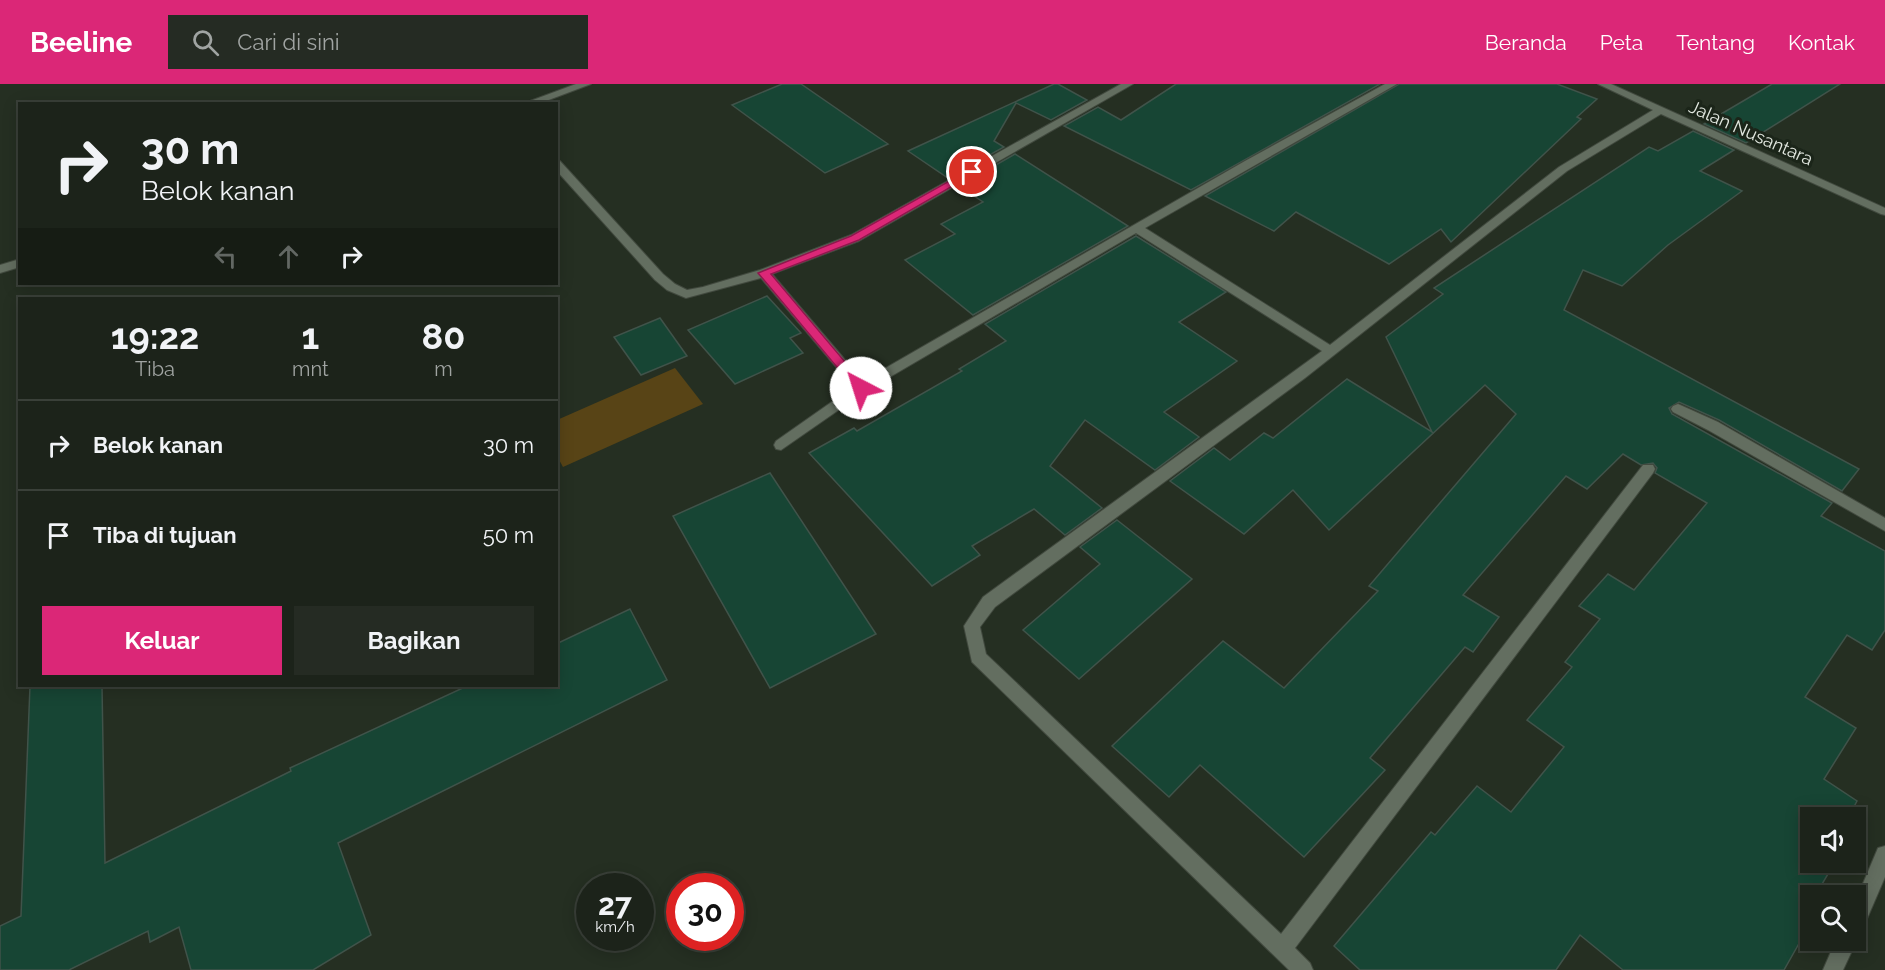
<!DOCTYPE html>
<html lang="id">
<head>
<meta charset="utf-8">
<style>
	:root { --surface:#1c231a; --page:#252b23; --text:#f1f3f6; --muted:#a0a4a2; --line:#3a4039; --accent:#db2777 }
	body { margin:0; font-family:Raleway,sans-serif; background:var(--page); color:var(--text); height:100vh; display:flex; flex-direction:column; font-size:22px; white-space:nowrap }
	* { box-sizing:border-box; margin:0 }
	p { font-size:20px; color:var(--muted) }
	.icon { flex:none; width:33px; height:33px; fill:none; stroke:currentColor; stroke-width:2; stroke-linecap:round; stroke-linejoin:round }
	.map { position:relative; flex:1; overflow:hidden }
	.panel { position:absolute; left:18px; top:213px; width:540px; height:390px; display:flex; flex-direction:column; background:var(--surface); border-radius:0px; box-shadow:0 3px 15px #0003,0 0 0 2px var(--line) }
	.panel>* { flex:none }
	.top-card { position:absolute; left:18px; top:18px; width:540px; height:183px; border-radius:0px; box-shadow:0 3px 15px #0003,0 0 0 2px var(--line); background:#1c231a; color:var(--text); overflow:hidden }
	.tools { position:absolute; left:1800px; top:723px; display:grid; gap:12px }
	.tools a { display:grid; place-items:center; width:66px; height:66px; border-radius:0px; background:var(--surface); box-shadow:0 3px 15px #0003,0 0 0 2px var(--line); font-size:30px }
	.speed { position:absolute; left:576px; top:789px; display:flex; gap:12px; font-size:30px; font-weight:700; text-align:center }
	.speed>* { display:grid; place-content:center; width:78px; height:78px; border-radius:50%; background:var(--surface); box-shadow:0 3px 15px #0003,0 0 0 2px var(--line); line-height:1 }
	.speed small { font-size:15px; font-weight:400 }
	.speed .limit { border:9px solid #d22; background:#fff; color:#111 }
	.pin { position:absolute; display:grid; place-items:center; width:51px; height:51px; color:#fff; margin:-26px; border:3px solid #fff; border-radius:50%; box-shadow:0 2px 6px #0007 }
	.me { position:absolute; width:66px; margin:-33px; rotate:320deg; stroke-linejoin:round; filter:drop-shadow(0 0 4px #0008) }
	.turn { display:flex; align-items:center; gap:21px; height:126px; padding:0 24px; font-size:27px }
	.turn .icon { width:78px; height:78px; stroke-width:2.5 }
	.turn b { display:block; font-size:42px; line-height:51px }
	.lanes { display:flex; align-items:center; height:57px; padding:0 24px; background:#0003; justify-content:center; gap:30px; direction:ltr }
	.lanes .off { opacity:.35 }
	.eta { display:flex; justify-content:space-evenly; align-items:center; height:102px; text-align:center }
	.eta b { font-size:36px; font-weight:700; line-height:42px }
	.primary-button { display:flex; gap:12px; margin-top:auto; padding:12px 24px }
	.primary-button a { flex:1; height:69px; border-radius:0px; background:var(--accent); color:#fff; font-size:24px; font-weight:700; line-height:69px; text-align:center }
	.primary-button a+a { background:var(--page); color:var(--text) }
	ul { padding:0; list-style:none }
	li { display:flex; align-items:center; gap:18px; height:90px; padding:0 24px; border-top:2px solid var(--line) }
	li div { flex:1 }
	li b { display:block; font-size:22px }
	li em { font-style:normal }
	header { display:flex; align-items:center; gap:36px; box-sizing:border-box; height:84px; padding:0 30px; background:var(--accent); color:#fff }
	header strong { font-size:28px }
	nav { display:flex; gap:33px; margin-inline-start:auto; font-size:21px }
	.search { width:420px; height:54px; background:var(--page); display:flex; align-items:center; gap:15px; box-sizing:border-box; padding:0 21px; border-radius:0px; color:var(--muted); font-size:22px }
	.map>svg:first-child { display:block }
</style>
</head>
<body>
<header>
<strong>Beeline</strong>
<div class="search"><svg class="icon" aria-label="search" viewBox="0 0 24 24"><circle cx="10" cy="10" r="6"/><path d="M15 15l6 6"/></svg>Cari di sini</div>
<nav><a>Beranda</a><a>Peta</a><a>Tentang</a><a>Kontak</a></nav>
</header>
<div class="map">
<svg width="1885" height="886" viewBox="0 0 1885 886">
	<rect width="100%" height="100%" fill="#252f22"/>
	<polygon fill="#584416" points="675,284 703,320 563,383 557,372 557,336"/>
	<g fill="#174534" stroke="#40534a" stroke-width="1.5">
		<polygon points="782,0 801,0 888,60 825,89 732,21"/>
		<polygon points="1054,0 1058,0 1087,16 1051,36 1016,19 994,57 1004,63 948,94 908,67"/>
		<polygon points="1176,0 1380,0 1191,106 1064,42 1098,23 1121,36"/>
		<polygon points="1399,0 1557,0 1597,15 1577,33 1581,35 1451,158 1441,145 1389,180 1296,128 1274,147 1205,112"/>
		<polygon points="1772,0 1840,0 1746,59 1704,40"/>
		<polygon points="1693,47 1734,66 1700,87 1742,107 1668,161 1622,202 1583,186 1564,226 1859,385 1842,407 1719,336 1679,318 1669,324 1672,330 1832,419 1821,432 1885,467 1885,546 1872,566 1847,551 1805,613 1856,644 1824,695 1857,717 1848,734 1810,734 1810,778 1822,778 1831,785 1815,812 1810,812 1810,820 1802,834 1810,840 1784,886 1623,886 1580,851 1556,886 1360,886 1334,862 1431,748 1435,751 1477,702 1511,728 1564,663 1527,636 1572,583 1565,578 1600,535 1579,522 1608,490 1634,506 1707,419 1655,389 1657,384 1653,379 1641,381 1623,370 1587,405 1566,392 1463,511 1499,533 1473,568 1465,563 1370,674 1385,686 1304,773 1200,681 1169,713 1112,662 1223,557 1284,604 1378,507 1369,502 1516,330 1485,301 1329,446 1293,406 1244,450 1170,397 1214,364 1230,376 1264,349 1273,354 1347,295 1432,348 1386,253 1443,210 1434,204 1649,63 1658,67"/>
		<polygon points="1015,70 1128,142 973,231 905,176 955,150 941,140 983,118 959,102"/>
		<polygon points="1136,152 1226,208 1179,238 1237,277 1164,328 1199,353 1155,386 1085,336 1050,382 1102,424 1065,451 1034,425 972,462 980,471 932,502 809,369 854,344 857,347 962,287 959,285 1006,257 985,240"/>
		<polygon points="767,212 801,249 790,254 803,269 735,300 688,246"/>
		<polygon points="660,234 687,272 641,291 614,253"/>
		<polygon points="770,389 876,550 770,604 673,432"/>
		<polygon points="1117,436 1192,495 1079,595 1023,546 1100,480 1080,463"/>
		<polygon points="630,525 667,596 338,759 371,851 313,886 191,886 179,843 150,858 148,847 69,886 0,886 0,842 21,832 30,602 102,602 105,779 291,687 290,684 467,602 556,602 556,560"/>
	</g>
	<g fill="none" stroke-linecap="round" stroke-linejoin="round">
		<g stroke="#41493e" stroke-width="2">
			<g id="minor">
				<polygon points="576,0 591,0 538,20 522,20"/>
				<polygon points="1121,0 1133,0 859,157 772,190 863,297 1245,77 1385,0 1397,0 1145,144 1330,261 1559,83 1653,26 1598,0 1611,0 1885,124 1885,131 1881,130 1661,30 1567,87 1305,294 995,523 980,543 986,570 1281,850 1643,381 1653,381 1655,385 1653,389 1295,864 1310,879 1313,886 1289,886 972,578 964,542 983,513 1322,267 1136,149 866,307 781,366 776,365 774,361 776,357 853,303 761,194 686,214 667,206 655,196 556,86 556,76 560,77 663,190 675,200 687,206 703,203 760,186 851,151"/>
				<polygon points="20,175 20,183 0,189 0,181"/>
				<polygon points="1678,320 1718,338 1885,434 1885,447 1708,346 1673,328 1671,325 1673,322"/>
				<polygon points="1885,762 1885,793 1863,844 1856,847 1856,816 1878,764"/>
				<polygon points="1856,853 1857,856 1843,886 1823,886 1836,856 1856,856"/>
			</g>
		</g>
		<use href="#minor" fill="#636e60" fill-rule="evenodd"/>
	</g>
	<polygon fill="#db2777" stroke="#8e194d" stroke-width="1.5" points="969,86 977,88 859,156 771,190 867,304 865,307 857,307 758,189 851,152"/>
	<g text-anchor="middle" stroke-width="6" stroke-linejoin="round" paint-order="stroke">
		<g font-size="18" fill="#e2e8e0" stroke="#1b2519">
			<text transform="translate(1751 49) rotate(24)" y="6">Jalan Nusantara</text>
		</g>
	</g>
</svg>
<div class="tools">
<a><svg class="icon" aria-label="sound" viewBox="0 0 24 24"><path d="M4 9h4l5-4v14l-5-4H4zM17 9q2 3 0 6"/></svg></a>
<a><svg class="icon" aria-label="search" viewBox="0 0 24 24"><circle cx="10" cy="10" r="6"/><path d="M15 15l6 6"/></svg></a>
</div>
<div class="speed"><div>27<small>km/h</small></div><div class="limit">30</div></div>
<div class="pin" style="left:972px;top:88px;background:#d93025"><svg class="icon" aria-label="arrive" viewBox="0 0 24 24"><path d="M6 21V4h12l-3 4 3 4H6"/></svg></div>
<svg class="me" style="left:861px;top:304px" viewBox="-20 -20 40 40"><circle r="19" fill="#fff"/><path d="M0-13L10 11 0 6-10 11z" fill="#db2777"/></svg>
<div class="top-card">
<div class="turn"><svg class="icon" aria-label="right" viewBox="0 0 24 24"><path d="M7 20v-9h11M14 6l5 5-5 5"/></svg><div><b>30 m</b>Belok kanan</div></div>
<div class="lanes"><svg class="icon off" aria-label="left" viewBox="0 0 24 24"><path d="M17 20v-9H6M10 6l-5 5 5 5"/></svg><svg class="icon off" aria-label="ahead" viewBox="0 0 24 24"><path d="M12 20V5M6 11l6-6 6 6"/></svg><svg class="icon" aria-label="right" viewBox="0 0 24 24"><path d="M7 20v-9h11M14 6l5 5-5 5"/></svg></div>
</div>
<section class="panel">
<div class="eta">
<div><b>19:22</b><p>Tiba</p></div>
<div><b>1</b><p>mnt</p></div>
<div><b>80</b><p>m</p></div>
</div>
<ul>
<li><svg class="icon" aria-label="right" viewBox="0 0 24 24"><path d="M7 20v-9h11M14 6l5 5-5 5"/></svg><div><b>Belok kanan</b></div><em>30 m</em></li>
<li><svg class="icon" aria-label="arrive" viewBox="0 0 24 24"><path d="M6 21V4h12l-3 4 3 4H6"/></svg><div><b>Tiba di tujuan</b></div><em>50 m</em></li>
</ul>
<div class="primary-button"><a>Keluar</a><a>Bagikan</a></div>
</section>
</div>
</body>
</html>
